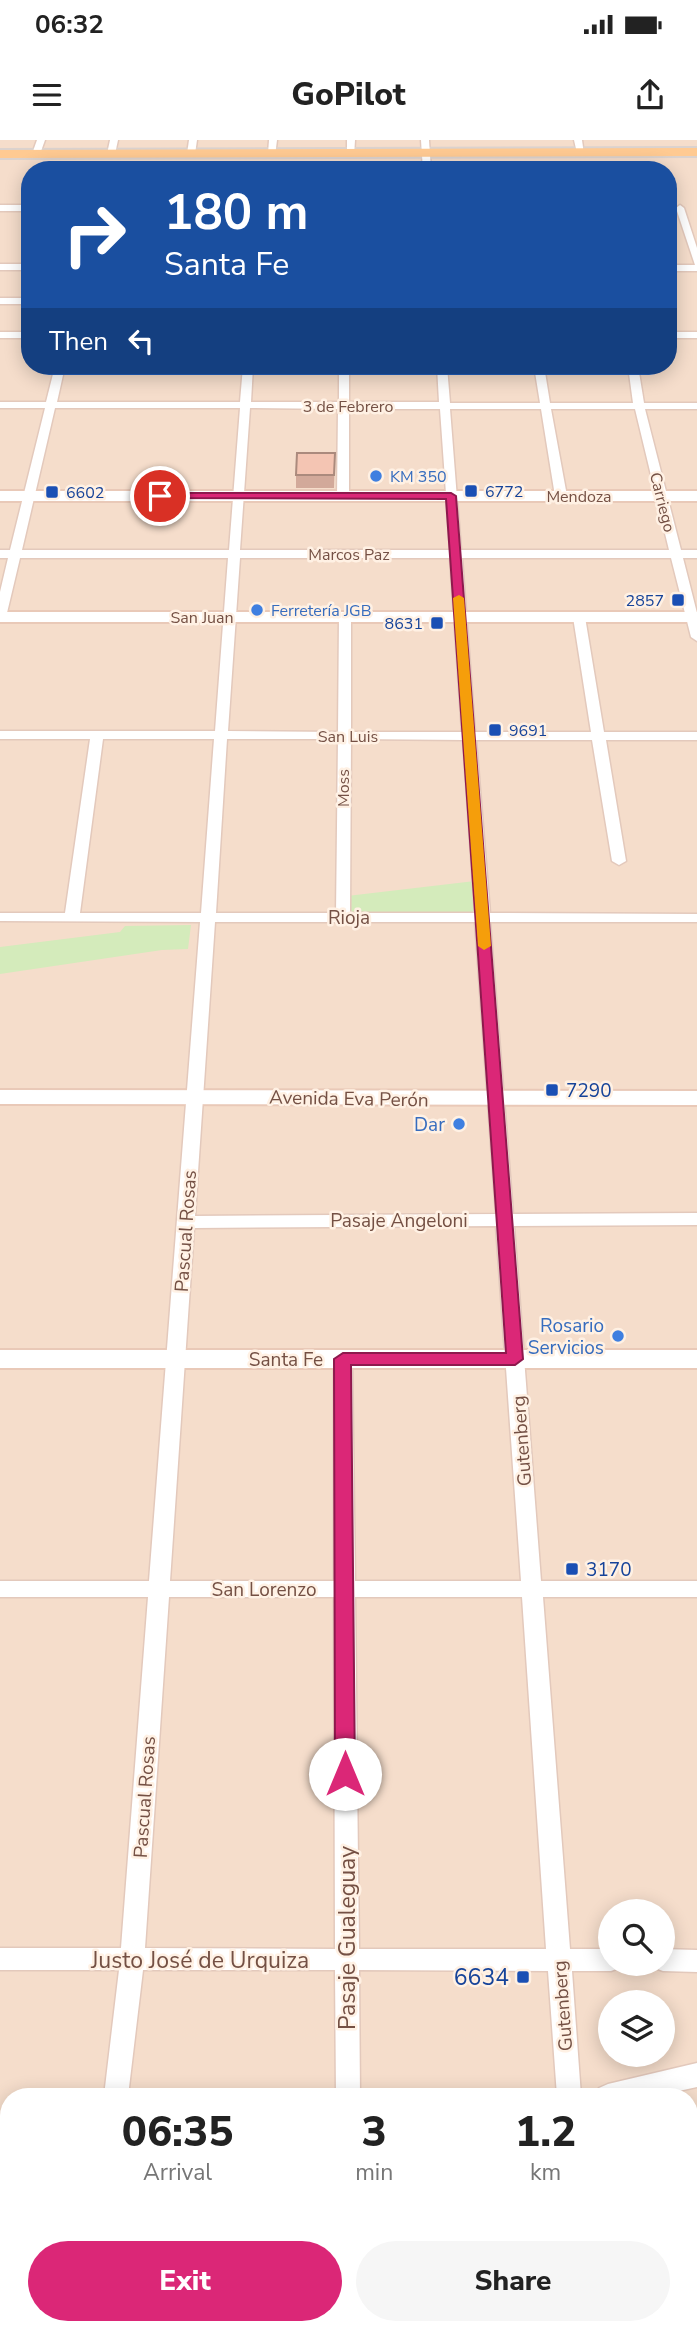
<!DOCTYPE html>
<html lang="en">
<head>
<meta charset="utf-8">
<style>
	:root { --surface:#fff; --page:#f6f6f6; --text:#222; --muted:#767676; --accent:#db2777 }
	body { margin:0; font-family:"Nunito Sans",sans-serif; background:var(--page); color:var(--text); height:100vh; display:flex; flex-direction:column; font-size:26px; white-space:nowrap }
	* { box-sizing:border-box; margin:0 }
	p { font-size:23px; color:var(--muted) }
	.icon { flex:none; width:38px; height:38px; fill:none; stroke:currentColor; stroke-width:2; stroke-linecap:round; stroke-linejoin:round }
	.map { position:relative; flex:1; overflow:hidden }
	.drawer { position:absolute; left:0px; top:1948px; width:698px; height:247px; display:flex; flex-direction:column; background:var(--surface); border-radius:28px 28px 0 0; box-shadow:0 4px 18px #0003 }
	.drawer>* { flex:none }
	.banner { position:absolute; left:21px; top:21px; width:656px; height:214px; border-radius:28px; box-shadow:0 4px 18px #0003; background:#1a4fa0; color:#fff; overflow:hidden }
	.fabs { position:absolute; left:598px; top:1759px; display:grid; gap:14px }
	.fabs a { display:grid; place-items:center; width:77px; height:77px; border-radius:50%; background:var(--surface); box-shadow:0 4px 18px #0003; font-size:35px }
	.pin { position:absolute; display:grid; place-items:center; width:60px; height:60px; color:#fff; margin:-30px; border:4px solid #fff; border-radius:50%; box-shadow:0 2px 7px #0007 }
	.me { position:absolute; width:77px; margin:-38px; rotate:0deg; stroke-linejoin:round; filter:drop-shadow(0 0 5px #0008) }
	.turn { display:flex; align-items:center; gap:24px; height:147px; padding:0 28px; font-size:32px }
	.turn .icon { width:91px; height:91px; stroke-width:2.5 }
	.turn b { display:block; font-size:49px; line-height:60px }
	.then { display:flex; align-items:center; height:66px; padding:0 28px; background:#0003; gap:14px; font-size:26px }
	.eta { display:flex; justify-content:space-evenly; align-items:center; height:119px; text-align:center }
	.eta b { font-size:42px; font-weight:800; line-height:49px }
	.cta { display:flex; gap:14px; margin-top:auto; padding:14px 28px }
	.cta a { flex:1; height:80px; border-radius:42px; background:var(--accent); color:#fff; font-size:28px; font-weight:800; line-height:80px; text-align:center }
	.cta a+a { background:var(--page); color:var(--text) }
	.status { display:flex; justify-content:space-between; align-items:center; height:49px; padding:0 35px; background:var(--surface); direction:ltr }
	.status svg { height:19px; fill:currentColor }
	header { display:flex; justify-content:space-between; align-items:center; height:91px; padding:0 28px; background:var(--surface); font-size:32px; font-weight:800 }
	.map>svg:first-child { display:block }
</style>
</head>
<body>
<div class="status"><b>06:32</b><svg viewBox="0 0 49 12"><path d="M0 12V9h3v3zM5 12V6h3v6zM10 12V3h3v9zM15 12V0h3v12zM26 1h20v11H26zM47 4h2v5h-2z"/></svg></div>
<header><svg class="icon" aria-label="menu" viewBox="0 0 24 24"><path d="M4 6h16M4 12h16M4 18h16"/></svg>GoPilot<svg class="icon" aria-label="share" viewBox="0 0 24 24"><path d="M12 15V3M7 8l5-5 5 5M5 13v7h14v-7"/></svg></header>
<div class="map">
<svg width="697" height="2194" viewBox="0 0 697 2194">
	<rect width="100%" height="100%" fill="#feeddc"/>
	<path fill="#f5ddcb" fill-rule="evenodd" d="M 0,0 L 697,0 L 697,2194 L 0,2194 ZM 30,30 L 668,30 L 668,226 L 30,226 ZM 611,1771 L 663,1771 L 663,1824 L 611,1824 ZM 611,1862 L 663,1862 L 663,1914 L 611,1914 ZM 9,1956 L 690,1956 L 690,2186 L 9,2186 Z"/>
	<g fill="#d4ebbb">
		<polygon points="697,12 697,17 0,17"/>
		<polygon points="475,741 477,773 347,773 347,756"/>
		<polygon points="191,785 188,809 162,810 0,834 0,807 120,792 125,786"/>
		<polygon points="9,2084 9,2186 220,2186 221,2194 0,2194 0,2087"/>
	</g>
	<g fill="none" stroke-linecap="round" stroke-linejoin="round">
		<g stroke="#e3c9bc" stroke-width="3">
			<g id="minor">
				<polygon points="37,0 45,0 40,14 36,16 32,14"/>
				<polygon points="110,0 118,0 115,14 111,16 107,14"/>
				<polygon points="189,0 197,0 195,14 191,16 187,14"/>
				<polygon points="269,0 277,0 275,16 268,14"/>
				<polygon points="347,0 355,0 354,16 347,14"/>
				<polygon points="421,0 429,0 431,30 423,30"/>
				<polygon points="574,0 582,0 584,15 577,13"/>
				<rect x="0" y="65" width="30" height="6"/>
				<polygon points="680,65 684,68 697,108 697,131 668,131 668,125 695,125 676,68"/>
				<rect x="0" y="124" width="30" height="6"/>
				<rect x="0" y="158" width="30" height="6"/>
				<rect x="0" y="192" width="30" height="6"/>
				<rect x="668" y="192" width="29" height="6"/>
				<path d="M 55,226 L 65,226 L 57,262 L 240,262 L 243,226 L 253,226 L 251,262 L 339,262 L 339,226 L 349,226 L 349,262 L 439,262 L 437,226 L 447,226 L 450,263 L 540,263 L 534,226 L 544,226 L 550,263 L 633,263 L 628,226 L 638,226 L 644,263 L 697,263 L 697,269 L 645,269 L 681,410 L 697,410 L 697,418 L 683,418 L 697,473 L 697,501 L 691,497 L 671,418 L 462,418 L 475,592 L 591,592 L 573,477 L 579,473 L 585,477 L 604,592 L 697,592 L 697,600 L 606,600 L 626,721 L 619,725 L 612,721 L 592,600 L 476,600 L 490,773 L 697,774 L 697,782 L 490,782 L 513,1074 L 697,1073 L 697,1085 L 514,1086 L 541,1441 L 697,1441 L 697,1457 L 543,1457 L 570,1809 L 611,1809 L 611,1824 L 621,1824 L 619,1828 L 611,1831 L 572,1831 L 581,1956 L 557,1956 L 548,1831 L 359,1830 L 360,1956 L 336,1956 L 335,1830 L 143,1830 L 128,1956 L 104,1956 L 119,1830 L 0,1830 L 0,1808 L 121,1808 L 148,1457 L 0,1457 L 0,1441 L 149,1441 L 200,782 L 0,781 L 0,773 L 65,773 L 90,599 L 0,599 L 0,591 L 215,591 L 228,418 L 20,418 L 6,477 L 0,481 L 0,452 L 8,418 L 0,418 L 0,410 L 10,410 L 45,268 L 0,268 L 0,262 L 46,262 ZM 55,268 L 240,268 L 229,410 L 22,410 ZM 250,268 L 338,269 L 337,356 L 343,359 L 349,356 L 349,269 L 440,269 L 450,410 L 240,410 ZM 450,269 L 541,269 L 555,356 L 561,359 L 567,356 L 551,269 L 635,269 L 669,410 L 461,410 ZM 240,418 L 450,418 L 462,592 L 351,592 L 351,477 L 345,473 L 339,477 L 338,592 L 228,591 ZM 103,599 L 214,599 L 201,773 L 80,773 ZM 227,599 L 338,599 L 336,773 L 216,773 ZM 351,599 L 463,600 L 475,773 L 350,773 ZM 215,782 L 475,782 L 496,1074 L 195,1076 ZM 496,1086 L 521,1441 L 355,1441 L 352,1219 L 350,1214 L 336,1214 L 334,1219 L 334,1441 L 170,1441 L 194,1088 ZM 169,1457 L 334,1457 L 335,1809 L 145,1808 ZM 355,1457 L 522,1457 L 546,1809 L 359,1809 Z"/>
				<polygon points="663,1809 697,1810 697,1832 663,1831 655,1828 653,1824 663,1824"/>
				<polygon points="697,1923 697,1947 656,1956 596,1956 599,1948 608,1944"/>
				<polygon points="690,2156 697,2159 697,2194 685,2194 682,2186 690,2186"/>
				<polygon points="365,2186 391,2186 393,2194 367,2194"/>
			</g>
		</g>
		<g stroke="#e9c9b8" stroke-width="4">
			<g id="secondary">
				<rect x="0" y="351" width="697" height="10"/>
				<rect x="0" y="472" width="697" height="10"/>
				<polygon points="0,950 697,951 697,965 0,964"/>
				<rect x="0" y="1210" width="697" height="18"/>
			</g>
		</g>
		<g stroke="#dbd2ce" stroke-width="4">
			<polygon id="primary" points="697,8 697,16 0,18 0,10"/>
		</g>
		<use href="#minor" fill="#fff" fill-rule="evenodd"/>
		<use href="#secondary" fill="#fff" fill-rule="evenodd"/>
		<use href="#primary" fill="#ffca92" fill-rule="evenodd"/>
	</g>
	<polygon fill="#d2a99a" points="335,313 334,348 296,348 296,335"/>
	<polygon fill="#f4c5b3" stroke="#ab8a7d" stroke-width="2" points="297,313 335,313 334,335 296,335"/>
	<polygon fill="#db2777" stroke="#8e194d" stroke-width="2" points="160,353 451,353 456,356 523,1219 515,1225 351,1225 355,1634 353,1640 345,1643 338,1640 335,1634 334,1219 343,1213 506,1213 446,359 157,358 155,356"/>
	<polygon fill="#f59e0b" points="459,455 464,458 491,806 484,810 478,806 453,458"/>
	<g fill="#3f7fe0" stroke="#fff1e4" stroke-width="2.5">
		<circle cx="376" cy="336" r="7"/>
		<circle cx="257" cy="470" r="7"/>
		<circle cx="459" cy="984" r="7"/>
		<circle cx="618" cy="1196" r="7"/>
	</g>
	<g fill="#1a4fb4" stroke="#fff1e4" stroke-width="2.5">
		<rect x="464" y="344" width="14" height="14" rx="3.5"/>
		<rect x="45" y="345" width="14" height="14" rx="3.5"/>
		<rect x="671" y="453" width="14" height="14" rx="3.5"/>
		<rect x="430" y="476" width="14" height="14" rx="3.5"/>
		<rect x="488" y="583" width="14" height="14" rx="3.5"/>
		<rect x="545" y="943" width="14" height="14" rx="3.5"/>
		<rect x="565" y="1422" width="14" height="14" rx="3.5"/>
		<rect x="516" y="1830" width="14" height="14" rx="3.5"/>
	</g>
	<g text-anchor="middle" stroke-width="5" stroke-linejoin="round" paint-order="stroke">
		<g font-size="16" fill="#745044" stroke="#fff1e4">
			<text x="348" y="272">3 de Febrero</text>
			<text x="579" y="362">Mendoza</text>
			<text transform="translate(663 362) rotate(76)" y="6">Carriego</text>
			<text x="349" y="420">Marcos Paz</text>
			<text x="202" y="483">San Juan</text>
			<text x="348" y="602">San Luis</text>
			<text transform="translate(343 648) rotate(-90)" y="6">Moss</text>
		</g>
		<g font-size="16" fill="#366cbe" stroke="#fff1e4" text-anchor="start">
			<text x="390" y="342">KM 350</text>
			<text x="271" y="476">Ferretería JGB</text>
		</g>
		<g font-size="16" fill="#164399" stroke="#fff1e4" text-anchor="start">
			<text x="485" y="357">6772</text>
			<text x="66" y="358">6602</text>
			<text x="664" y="466" text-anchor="end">2857</text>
			<text x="423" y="489" text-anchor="end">8631</text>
			<text x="509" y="596">9691</text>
		</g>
		<g font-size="19" fill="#745044" stroke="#fff1e4">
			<text x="349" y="784">Rioja</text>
			<text transform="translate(349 958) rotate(1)" y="7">Avenida Eva Perón</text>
			<text x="399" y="1087">Pasaje Angeloni</text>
			<text transform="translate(185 1091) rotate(-86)" y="7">Pascual Rosas</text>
			<text x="286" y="1226">Santa Fe</text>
			<text transform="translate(521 1301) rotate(-94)" y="7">Gutenberg</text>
			<text x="264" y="1456">San Lorenzo</text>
			<text transform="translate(144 1657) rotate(-86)" y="7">Pascual Rosas</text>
			<text transform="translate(562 1866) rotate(-94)" y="7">Gutenberg</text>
		</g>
		<g font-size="19" fill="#164399" stroke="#fff1e4" text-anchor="start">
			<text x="566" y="957">7290</text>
			<text x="586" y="1436">3170</text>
		</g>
		<g font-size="19" fill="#366cbe" stroke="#fff1e4" text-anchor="end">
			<text x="445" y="991">Dar</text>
			<text x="604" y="1192">Rosario<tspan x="604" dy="22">Servicios</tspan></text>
		</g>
		<g font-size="23" fill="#745044" stroke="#fff1e4">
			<text transform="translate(347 1798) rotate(-90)" y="8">Pasaje Gualeguay</text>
			<text x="200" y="1828">Justo José de Urquiza</text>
		</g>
		<g font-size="23" fill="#164399" stroke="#fff1e4" text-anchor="end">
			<text x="509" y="1845">6634</text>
		</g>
	</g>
</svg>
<div class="fabs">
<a><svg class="icon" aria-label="search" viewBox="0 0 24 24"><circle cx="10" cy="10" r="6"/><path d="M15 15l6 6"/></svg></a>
<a><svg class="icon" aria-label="layers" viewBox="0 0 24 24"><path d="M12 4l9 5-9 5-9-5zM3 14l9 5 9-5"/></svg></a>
</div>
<div class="pin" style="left:160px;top:356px;background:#d93025"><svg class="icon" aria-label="arrive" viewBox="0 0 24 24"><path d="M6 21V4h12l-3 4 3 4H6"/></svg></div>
<svg class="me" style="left:345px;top:1634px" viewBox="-20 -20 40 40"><circle r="19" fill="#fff"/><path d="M0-13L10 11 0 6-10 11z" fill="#db2777"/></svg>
<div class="banner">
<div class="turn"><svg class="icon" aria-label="right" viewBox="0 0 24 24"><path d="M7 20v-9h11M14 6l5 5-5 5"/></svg><div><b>180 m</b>Santa Fe</div></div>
<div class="then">Then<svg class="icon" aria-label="left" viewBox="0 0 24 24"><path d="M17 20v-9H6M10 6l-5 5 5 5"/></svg></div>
</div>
<section class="drawer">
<div class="eta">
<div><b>06:35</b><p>Arrival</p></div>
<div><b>3</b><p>min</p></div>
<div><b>1.2</b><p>km</p></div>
</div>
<div class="cta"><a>Exit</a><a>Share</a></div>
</section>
</div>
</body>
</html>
